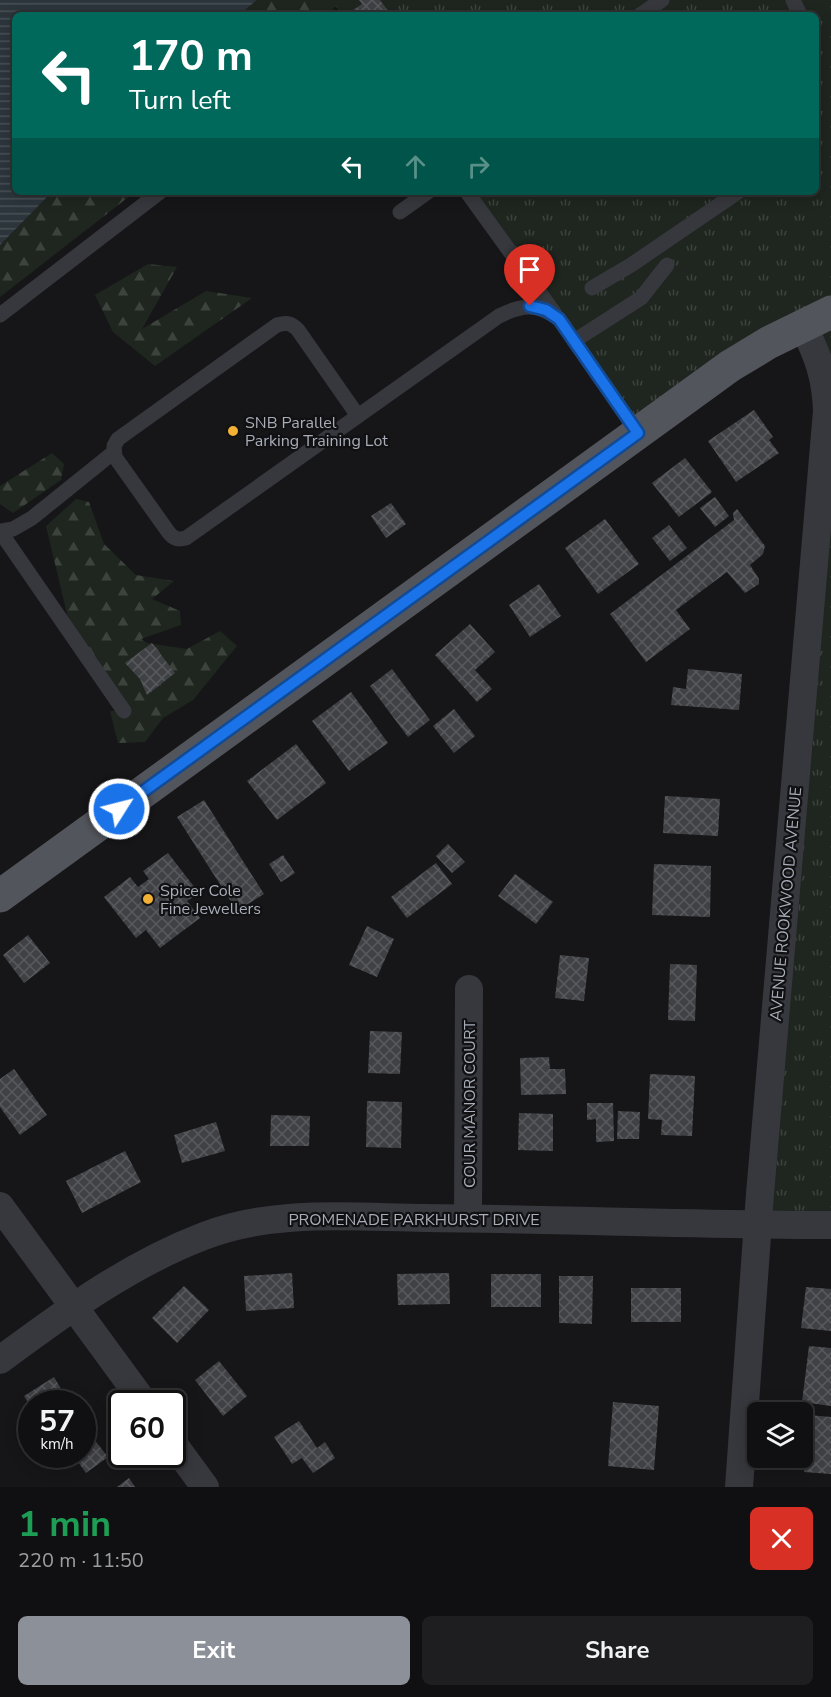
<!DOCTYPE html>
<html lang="en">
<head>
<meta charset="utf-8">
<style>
	:root { --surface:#101012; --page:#1e1e20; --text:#f1f3f6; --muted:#9c9d9f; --line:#303032; --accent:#8c9099 }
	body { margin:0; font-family:"Nunito Sans",sans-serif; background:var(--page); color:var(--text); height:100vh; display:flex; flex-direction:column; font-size:22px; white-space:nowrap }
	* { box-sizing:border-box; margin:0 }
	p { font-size:20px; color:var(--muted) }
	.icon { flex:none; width:33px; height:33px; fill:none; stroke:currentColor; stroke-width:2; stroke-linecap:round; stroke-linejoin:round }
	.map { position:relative; height:1487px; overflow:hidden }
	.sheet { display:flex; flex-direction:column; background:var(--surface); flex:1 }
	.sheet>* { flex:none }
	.top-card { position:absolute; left:12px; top:12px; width:807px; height:183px; border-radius:9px; box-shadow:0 3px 15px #0003,0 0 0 2px var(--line); background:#00695c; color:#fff; overflow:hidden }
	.controls { position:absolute; left:747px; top:1402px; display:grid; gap:12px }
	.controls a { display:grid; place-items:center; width:66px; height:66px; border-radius:9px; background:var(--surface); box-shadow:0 3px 15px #0003,0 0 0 2px var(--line); font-size:30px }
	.speed { position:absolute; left:18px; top:1390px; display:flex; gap:12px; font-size:30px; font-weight:700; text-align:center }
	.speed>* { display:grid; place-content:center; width:78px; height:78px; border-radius:50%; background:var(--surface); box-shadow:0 3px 15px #0003,0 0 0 2px var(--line); line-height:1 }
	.speed small { font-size:15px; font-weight:400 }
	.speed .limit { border:3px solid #111; border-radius:9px; background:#fff; color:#111 }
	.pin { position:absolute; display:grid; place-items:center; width:51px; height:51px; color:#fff; margin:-62px -26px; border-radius:50% 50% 50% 0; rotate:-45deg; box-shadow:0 0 6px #0007 }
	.pin .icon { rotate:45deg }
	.me { position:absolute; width:66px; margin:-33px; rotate:54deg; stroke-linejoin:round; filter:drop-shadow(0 0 4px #0008) }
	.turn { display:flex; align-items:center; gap:21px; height:126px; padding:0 18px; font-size:27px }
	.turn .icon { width:78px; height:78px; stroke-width:2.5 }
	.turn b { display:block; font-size:42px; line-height:51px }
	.lanes { display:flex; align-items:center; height:57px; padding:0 18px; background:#0003; justify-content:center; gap:30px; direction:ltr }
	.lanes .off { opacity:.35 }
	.round { display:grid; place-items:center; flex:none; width:63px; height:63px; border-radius:9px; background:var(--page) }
	.headline { display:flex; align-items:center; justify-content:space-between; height:102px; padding:0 18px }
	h1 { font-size:36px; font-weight:700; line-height:45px; color:#1e9e55 }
	.cta { display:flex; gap:12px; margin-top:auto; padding:12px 18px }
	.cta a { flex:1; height:69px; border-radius:9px; background:var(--accent); color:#fff; font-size:24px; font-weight:700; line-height:69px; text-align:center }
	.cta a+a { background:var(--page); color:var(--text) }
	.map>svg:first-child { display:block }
</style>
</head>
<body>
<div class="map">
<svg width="831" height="1487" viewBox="0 0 831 1487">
	<defs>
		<pattern id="forest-firs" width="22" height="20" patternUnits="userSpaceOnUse" patternTransform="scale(1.5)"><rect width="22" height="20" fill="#1e261f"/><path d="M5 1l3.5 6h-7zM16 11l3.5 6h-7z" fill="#3c433d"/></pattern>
		<pattern id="park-tufts" width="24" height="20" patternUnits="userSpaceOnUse" patternTransform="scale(1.5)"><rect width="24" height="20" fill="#1e261f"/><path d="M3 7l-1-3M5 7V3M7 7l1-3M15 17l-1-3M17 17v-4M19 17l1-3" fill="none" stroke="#3c433d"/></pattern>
		<pattern id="water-rules" width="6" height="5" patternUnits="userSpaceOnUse" patternTransform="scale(1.5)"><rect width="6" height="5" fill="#2c353c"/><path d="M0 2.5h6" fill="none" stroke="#485056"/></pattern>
		<pattern id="building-cross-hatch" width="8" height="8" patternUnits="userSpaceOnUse" patternTransform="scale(1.5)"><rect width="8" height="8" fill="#404145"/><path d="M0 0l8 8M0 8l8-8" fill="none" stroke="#595a5e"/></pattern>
	</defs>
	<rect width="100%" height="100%" fill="#161618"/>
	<g fill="url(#forest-firs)">
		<polygon points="257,0 340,0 328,15 239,15"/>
		<polygon points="52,192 135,192 0,297 0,245"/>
		<polygon points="148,264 177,267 142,329 206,291 252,298 155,366 113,332 95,295"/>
		<polygon points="52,453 64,464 61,480 13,513 0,504 0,486"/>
		<polygon points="76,499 89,502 104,544 136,575 174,581 152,599 180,611 181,625 141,639 147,643 187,649 220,631 237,646 193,700 163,718 145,742 118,743 110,711 123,711 72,635 46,526"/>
	</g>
	<polygon fill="url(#park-tufts)" points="331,0 831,0 831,1225 758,1224 827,411 809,339 638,433 467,192 816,192 816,15 342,15"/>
	<polygon fill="url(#water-rules)" points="0,0 257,0 239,15 15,15 15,192 52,192 0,245"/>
	<g fill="url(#building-cross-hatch)">
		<polygon points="359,0 380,0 391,15 353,15 350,12 362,4"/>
		<polygon points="754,410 773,437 769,440 779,453 736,482 708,441"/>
		<polygon points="685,458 712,492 679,517 652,483"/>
		<polygon points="715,497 729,516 715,527 700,508"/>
		<polygon points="391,503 406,524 386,538 371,516"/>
		<polygon points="737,509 765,546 763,554 750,565 759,579 759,584 745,593 727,572 676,610 690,629 646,662 610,614 734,520 733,513"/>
		<polygon points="605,519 639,564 598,594 565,548"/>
		<polygon points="669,525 687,548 670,561 652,538"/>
		<polygon points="539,584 561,616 530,637 509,605"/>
		<polygon points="470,624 495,652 475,670 492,689 477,702 435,655"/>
		<polygon points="152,643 175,673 147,695 140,679 125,663"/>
		<polygon points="392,669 430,720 408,737 370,686"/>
		<polygon points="688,669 742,674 739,710 671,705 673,687 686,689"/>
		<polygon points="351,692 388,743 349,771 312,721"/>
		<polygon points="454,709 475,736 454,753 433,726"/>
		<polygon points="296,744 326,783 277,820 247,781"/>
		<polygon points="665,796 720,799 718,836 663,833"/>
		<polygon points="204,800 264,894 237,911 177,817"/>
		<polygon points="448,844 465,862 452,873 436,856"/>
		<polygon points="168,853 199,893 187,901 200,918 160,948 146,930 136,938 104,897 130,877 138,887 149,879 143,871"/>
		<polygon points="283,855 295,873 281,882 269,864"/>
		<polygon points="436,863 452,884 407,918 391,897"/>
		<polygon points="654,864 711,866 710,917 652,915"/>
		<polygon points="515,874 553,902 536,924 498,896"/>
		<polygon points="367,926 394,939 377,977 349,965"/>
		<polygon points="28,935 50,963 24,983 3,955"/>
		<polygon points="560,955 589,958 584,1001 555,998"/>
		<polygon points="670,964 697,965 695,1021 668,1020"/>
		<polygon points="370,1031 402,1032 400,1074 368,1073"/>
		<polygon points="549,1057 550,1069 565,1069 566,1094 521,1095 520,1058"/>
		<polygon points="14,1069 47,1115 20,1135 0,1107 0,1079"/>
		<polygon points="650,1074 695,1076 692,1136 661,1135 662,1120 648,1119"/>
		<polygon points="367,1101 402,1102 401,1148 366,1147"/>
		<polygon points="587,1103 613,1103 614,1141 596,1142 596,1119 587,1120"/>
		<polygon points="618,1111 640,1112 639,1139 617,1139"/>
		<polygon points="519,1113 553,1114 553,1151 518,1150"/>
		<polygon points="271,1115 310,1116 309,1146 270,1146"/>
		<polygon points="216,1122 225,1151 182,1163 174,1135"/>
		<polygon points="125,1151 141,1182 82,1213 66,1181"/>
		<polygon points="292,1273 294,1308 246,1311 244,1276"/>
		<polygon points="449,1273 450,1304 398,1305 397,1274"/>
		<rect x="491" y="1274" width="50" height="33"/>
		<polygon points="559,1276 593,1276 592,1324 559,1323"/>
		<polygon points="184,1286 209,1310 177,1343 152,1318"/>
		<polygon points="806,1287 831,1289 831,1331 801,1328"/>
		<rect x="631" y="1288" width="50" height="34"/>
		<polygon points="809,1346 831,1348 831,1406 802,1402"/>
		<polygon points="219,1361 247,1396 223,1416 195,1380"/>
		<polygon points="54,1377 70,1404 32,1404 32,1409 24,1396"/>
		<polygon points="613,1402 659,1406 654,1470 608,1466"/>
		<polygon points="808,1415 831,1417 831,1474 804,1472"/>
		<polygon points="299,1421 317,1448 325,1442 335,1458 313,1473 302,1458 292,1464 274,1437"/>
		<polygon points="82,1424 108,1457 86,1473 73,1455 82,1455"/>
		<polygon points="129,1478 135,1487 117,1487"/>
	</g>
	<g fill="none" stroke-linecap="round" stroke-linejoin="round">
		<g stroke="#37383d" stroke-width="15">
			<polyline points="793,0 800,15"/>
			<polyline points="640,15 662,0"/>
			<polyline points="467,192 555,314"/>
			<polyline points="400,212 428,192"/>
			<polyline points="592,288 631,265 738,192"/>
			<polyline points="0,315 160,192"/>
			<polyline points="574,341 641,298 667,265"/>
			<path d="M 358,416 L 298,330 C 291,323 287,322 277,325 L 118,439 L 114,446 L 115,457 L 169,533 C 174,539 178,540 186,538 L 499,316 C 523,304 537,303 559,319 L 638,433"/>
			<polyline points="0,531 13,529 32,518 114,452"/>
			<polyline points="0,534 6,540 124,711"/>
		</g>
		<g stroke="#37383d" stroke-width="28">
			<polyline points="0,1206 145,1404"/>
			<polyline points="468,1218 469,989"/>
			<path d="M 0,1360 C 65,1312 128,1265 204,1236 C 274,1209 351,1217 424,1218 C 560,1219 695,1225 831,1225"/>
			<polyline points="172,1442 205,1487"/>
			<path d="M 739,1487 L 760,1194 L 827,411 C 826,378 818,355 803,326"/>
		</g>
		<polyline stroke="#53555c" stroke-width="33" points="0,896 730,366 768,343 831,312"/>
	</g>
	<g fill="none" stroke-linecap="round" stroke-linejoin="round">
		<g stroke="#114b97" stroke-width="15">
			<polyline id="route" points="119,809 638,433 559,319 546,310 530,306"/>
		</g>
		<use href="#route" stroke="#1a73e8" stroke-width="10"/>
	</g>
	<g fill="#f2b134" stroke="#111113" stroke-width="2">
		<circle cx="233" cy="431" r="6"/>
		<circle cx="148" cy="899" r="6"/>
	</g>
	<g text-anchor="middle" stroke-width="4.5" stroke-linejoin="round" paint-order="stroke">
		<g font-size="16" fill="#a8adb8" stroke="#111113" text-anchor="start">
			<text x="245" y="428">SNB Parallel<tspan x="245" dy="18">Parking Training Lot</tspan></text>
			<text x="160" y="896">Spicer Cole<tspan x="160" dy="18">Fine Jewellers</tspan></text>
		</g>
		<g font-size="16" fill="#a8adb8" stroke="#111113">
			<text transform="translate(785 904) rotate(-85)" y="6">AVENUE ROOKWOOD AVENUE</text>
			<text transform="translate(469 1104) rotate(-90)" y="6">COUR MANOR COURT</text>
			<text x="414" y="1225">PROMENADE PARKHURST DRIVE</text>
		</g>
	</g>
</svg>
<div class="controls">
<a><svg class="icon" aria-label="layers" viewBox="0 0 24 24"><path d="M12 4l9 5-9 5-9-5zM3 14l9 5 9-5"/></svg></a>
</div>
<div class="speed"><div>57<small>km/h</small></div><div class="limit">60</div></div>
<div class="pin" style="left:530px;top:306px;background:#d93025"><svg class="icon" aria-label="arrive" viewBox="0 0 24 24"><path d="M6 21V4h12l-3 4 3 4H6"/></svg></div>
<svg class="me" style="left:119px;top:809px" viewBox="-20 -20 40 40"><circle r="17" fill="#1a73e8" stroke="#fff" stroke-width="3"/><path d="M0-11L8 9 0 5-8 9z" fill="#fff"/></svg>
<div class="top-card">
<div class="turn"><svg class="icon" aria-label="left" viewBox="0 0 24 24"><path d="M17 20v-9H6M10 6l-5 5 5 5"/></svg><div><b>170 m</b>Turn left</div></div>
<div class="lanes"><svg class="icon" aria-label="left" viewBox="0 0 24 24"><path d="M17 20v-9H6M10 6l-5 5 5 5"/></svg><svg class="icon off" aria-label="ahead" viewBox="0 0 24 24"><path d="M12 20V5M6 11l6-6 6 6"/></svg><svg class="icon off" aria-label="right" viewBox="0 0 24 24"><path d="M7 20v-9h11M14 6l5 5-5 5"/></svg></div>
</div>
</div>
<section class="sheet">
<div class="headline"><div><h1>1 min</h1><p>220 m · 11:50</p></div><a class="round" style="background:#d93025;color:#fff"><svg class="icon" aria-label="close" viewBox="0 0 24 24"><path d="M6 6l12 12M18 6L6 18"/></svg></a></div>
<div class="cta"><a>Exit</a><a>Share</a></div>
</section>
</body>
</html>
